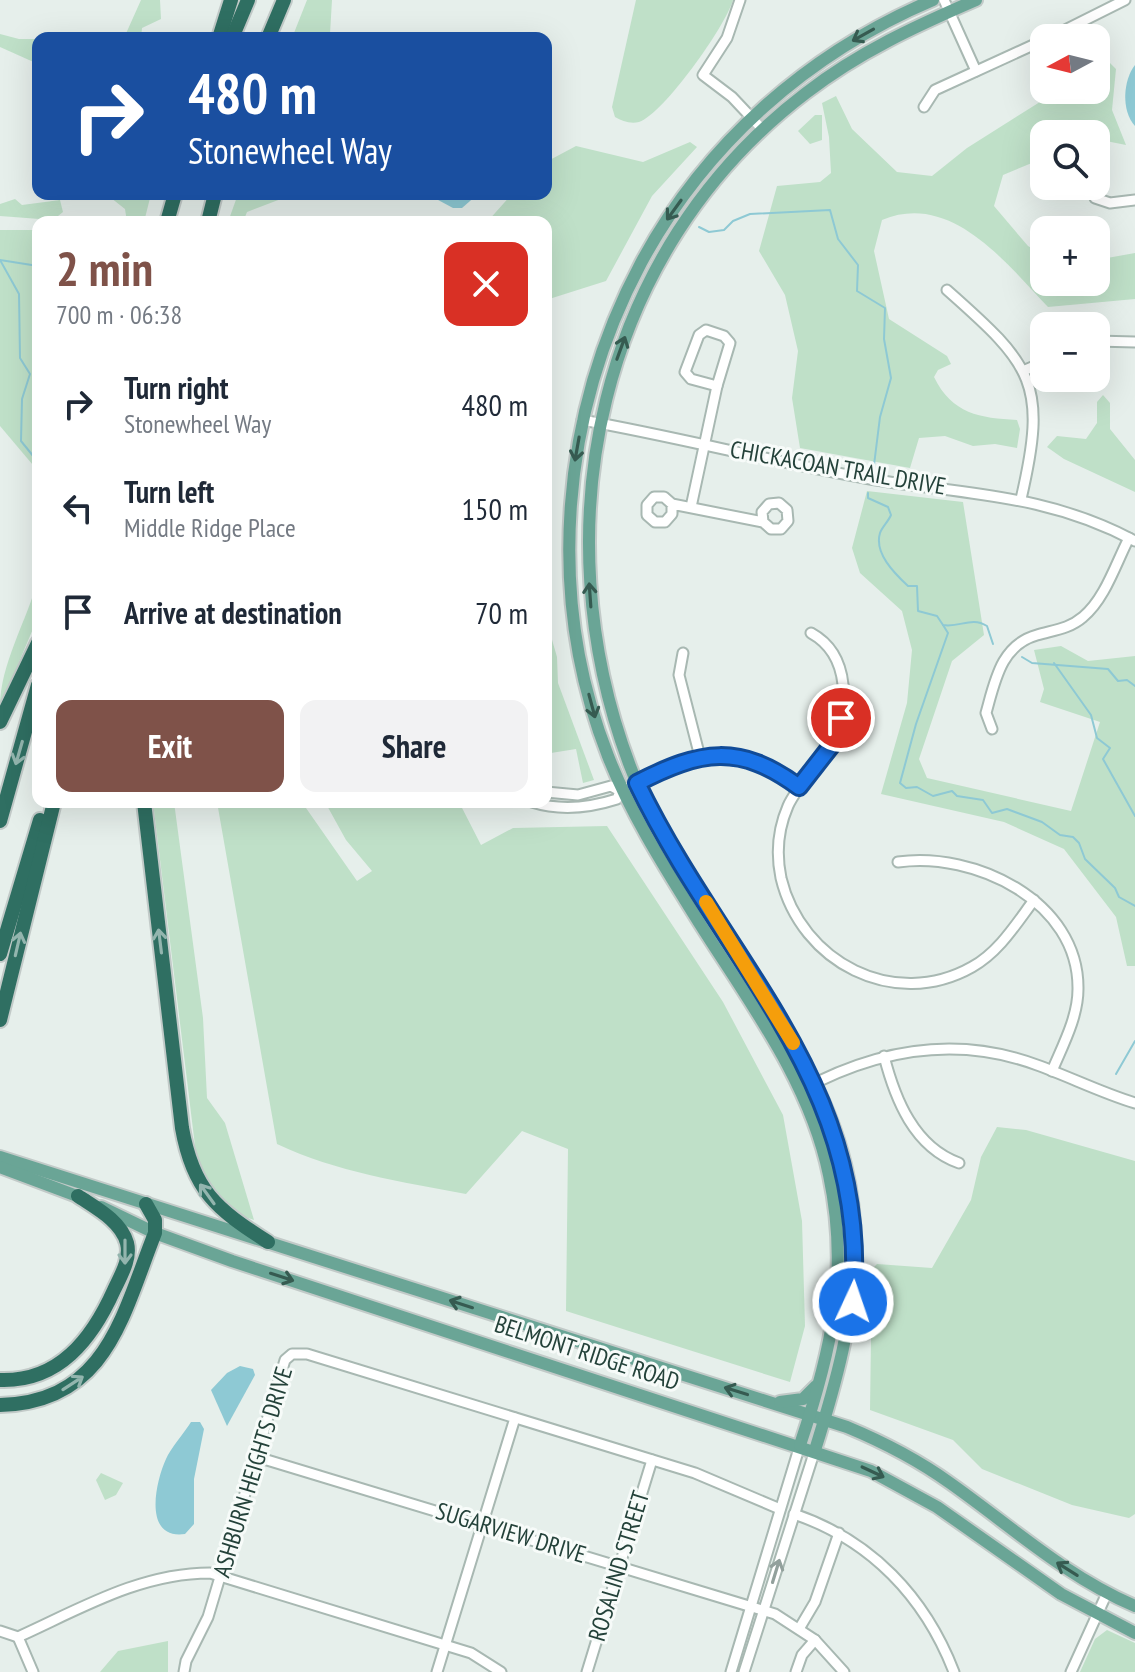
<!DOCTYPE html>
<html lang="en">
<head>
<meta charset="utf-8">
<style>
	:root { --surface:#fff; --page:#f2f2f3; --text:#1f2937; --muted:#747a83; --accent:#7f5249 }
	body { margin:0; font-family:"PT Sans Narrow",sans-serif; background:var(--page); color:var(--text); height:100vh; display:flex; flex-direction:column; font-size:30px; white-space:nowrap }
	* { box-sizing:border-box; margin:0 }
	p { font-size:26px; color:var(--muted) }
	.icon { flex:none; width:44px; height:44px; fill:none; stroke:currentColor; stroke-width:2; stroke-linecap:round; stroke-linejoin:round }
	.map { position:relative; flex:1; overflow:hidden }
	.sheet { position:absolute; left:32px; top:216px; width:520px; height:592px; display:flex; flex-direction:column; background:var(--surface); border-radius:16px; box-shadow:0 8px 32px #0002 }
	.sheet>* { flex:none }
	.top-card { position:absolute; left:32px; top:32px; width:520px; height:168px; border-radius:16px; box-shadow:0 8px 32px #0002; background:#1a4fa0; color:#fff; overflow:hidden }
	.needle { width:52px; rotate:263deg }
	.tools { position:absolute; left:1030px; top:24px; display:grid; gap:16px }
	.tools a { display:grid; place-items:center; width:80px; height:80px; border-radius:16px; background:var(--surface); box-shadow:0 8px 32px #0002; font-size:40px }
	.pin { position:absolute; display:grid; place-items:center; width:68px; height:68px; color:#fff; margin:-34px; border:4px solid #fff; border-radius:50%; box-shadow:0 2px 8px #0007 }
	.me { position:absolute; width:88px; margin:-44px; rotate:3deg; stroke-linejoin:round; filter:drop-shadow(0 0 6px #0008) }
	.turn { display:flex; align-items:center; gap:28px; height:168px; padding:0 24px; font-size:36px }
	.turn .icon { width:104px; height:104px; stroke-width:2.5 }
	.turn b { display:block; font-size:56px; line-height:68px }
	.round { display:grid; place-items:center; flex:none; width:84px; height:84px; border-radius:16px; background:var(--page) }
	.head { display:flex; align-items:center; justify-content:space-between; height:136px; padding:0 24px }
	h1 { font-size:48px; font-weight:800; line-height:60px; color:var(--accent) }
	.button { display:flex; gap:16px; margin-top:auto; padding:16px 24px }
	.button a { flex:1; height:92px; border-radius:16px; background:var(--accent); color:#fff; font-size:32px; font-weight:800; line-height:92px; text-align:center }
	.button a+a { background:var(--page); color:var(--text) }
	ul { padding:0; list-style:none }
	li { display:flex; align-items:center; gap:24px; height:104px; padding:0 24px }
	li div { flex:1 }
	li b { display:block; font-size:30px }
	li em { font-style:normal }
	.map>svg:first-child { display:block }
</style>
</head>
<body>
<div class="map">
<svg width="1135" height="1672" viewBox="0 0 1135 1672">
	<rect width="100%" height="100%" fill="#e6efeb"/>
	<g fill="#bfe0c8">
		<polygon points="141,0 160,0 161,19 142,28 141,38 124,38"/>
		<polygon points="307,0 332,0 330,34 337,38 292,38"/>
		<path d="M 636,0 L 733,0 C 725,27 664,113 639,122 C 630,124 622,121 615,117 L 612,107 Z"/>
		<polygon points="0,34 19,39 38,39 38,64 0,47"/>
		<path d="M 1109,62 L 1116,69 L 1112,110 L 1126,145 L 1096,139 L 1096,134 L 1044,134 L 1044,158 L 1003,175 L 994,206 L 1028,246 L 1044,255 L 1044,282 L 1096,282 L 1096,260 L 1135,253 L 1135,299 L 1048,307 C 1006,263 951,191 882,220 L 874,251 L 889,319 L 947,356 L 951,364 L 938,370 L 934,377 C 952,414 980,418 1017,420 L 1020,429 L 1017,448 L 995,444 L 973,446 L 945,436 L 919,438 L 910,468 L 800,448 L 792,398 L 798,351 L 785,295 L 759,251 L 777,186 L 820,182 L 831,173 L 829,137 L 822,103 L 836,96 L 852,129 L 897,172 L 932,176 L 967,148 L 1059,90 L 1096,90 L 1096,69 Z"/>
		<polygon points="815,115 822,115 822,140 810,144 798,131"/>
		<polygon points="690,142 697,147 652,196 606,281 546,300 546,222 487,222 512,194 546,194 546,162 576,146 643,162"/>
		<polygon points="106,194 151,194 144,222 127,222 125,209"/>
		<polygon points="238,194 294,194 247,212 243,222 228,222"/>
		<polygon points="15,199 22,205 60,200 63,212 53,220 0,216 0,204"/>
		<polygon points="0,230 38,230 38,471 0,426"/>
		<polygon points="1103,395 1110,403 1110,429 1135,460 1135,492 1064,459 1047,447 1057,436 1086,439 1097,423 1097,402"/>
		<polygon points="867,491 963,502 984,635 952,661 919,759 927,778 1071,811 1100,722 1040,702 1044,689 1034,650 1061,646 1088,661 1135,656 1135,966 1127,966 1116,917 1064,849 1004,822 881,794 907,703 912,650 902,611 860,573 852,548"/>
		<polygon points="546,573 549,575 546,619 557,657 558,683 594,780 583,783 576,749 551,753 546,735"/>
		<path d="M 38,579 L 38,617 L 0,707 C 0,664 27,621 38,579 Z"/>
		<path d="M 153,802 L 174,802 L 203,1018 L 207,1098 L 225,1123 L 254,1220 C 213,1207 210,1192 196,1154 Z"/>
		<path d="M 217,802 L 307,802 L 306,808 L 357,881 L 372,871 L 346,840 L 325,802 L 459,802 L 481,845 L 513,828 L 607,826 L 723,1002 L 783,1115 L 802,1221 L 805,1326 L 790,1382 L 566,1311 L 568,1149 L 522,1131 L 466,1194 C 402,1182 336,1172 277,1144 Z"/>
		<polygon points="997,1127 1026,1130 1135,1161 1135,1514 1129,1518 1072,1505 982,1469 953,1440 870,1410 872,1269 877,1264 932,1268 971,1200 981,1157"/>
		<polygon points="101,1473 123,1483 116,1495 105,1500 96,1480"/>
		<polygon points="1107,1630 1135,1643 1135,1672 1080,1672 1095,1639"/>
		<polygon points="168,1641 168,1672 100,1672 118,1651"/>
	</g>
	<g fill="#8ec9d4">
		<path d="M 1135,65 L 1135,126 C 1121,111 1123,80 1135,65 Z"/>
		<polygon points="427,194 478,194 462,208 453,208"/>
		<polygon points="240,1366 253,1369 255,1375 227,1426 211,1390 227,1373"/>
		<path d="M 191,1422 L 200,1422 L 204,1429 L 194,1479 L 194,1524 L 185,1534 C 143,1540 155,1483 166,1459 C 170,1449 185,1432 191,1422 Z"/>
	</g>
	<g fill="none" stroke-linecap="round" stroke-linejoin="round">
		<g stroke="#8ec9d4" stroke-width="2">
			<polyline points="699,227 709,232 724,230 733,221 750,214 830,210 838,239 858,265 857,291 885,308 884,339 891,378 880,417 874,465"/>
			<polyline points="0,260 19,294 20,358 30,374 22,399 21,441 38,462"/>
			<polyline points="0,260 38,266"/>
			<path d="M 868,493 L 868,498 L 888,507 L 891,515 C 888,522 882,527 880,533 C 874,553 894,573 908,586 L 917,586 L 918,611 L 937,616 L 943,625 C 960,628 971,616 987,626 L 993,644"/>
			<polyline points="943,625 948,633 916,724 900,783 906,788 917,787 933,796 952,791 957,796 983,800 992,813 1007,809 1042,822 1060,835 1073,837 1079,843 1085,859 1115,888 1119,897 1135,906"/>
			<polyline points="1022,657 1032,663 1108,669 1118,681 1127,680 1135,686"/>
			<polyline points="1054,663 1091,715 1097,738 1110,748 1103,759 1135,816"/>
			<polyline points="1116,1074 1135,1041"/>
		</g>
		<g stroke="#a8b8b2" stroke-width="13">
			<g id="minor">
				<polyline points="740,0 727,38 703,75 732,97 763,130"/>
				<polyline points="944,0 976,71"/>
				<polyline points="1049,38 1125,0"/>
				<polyline points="924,107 935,90 1044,40"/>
				<polyline points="1095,198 1110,203 1135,200"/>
				<path d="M 947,290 C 1033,366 1048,383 1021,499"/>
				<polygon points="706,330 724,336 730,343 717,386 691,379 685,372 699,335"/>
				<polyline points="1096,341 1135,342"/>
				<polyline points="1023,371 1044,362"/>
				<path d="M 582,420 C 678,437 773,462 870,479 C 966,495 1045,493 1135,541"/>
				<polyline points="672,504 672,514 665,522 655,522 647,515 647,505 654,497 664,497 672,504 763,522 771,529 781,529 788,521 787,510 779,503 769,504 762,512 763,522"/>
				<polyline points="691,507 717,386"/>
				<path d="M 811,633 C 851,655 850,710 830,747 C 818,768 798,784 788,806 C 778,829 776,854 781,878 C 801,962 894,1011 972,967 C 999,952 1016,924 1034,900"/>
				<polyline points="683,653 679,675 700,757"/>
				<path d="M 992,729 L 986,713 C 995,681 1001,645 1037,635 C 1054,630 1069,629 1083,617 C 1105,599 1116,563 1129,538"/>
				<path d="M 620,791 C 694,757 726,734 799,787"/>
				<path d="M 532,802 C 560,811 589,808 617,799 L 620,791 L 611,786 L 578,795 L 546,792"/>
				<path d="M 898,862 C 974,851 1079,901 1078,989 C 1078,1017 1063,1045 1052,1071"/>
				<path d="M 884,1056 C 895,1099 914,1147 959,1163"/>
				<path d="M 800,1091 C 875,1050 956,1035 1037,1065 C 1070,1077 1102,1093 1135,1103"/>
				<polyline points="257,1457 775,1614 815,1640 844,1672"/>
				<path d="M 794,1514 C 871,1540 925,1597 954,1672"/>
				<polyline points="799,1629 815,1602 839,1533"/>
				<path d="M 0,1631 L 18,1637 C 80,1609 140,1573 210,1573 L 471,1653 L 501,1672"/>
				<polyline points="18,1637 33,1672"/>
				<polyline points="184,1672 186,1661 208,1617 285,1360 292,1354 307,1354 695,1473 780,1509"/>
				<polyline points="437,1672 515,1418"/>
				<polyline points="587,1672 652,1460"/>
				<polyline points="731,1672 800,1445"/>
				<polyline points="744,1672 815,1450"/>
				<polyline points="796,1672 802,1655 815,1640"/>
				<polyline points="1071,1672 1107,1593"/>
			</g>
		</g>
		<g stroke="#c2cac8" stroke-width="16">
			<g id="major">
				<path d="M 0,1157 L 847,1427 C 883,1442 918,1460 950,1483 C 1011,1526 1065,1576 1135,1606"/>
				<polyline points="0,1167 85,1199"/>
				<polyline points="101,1207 155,1233 232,1261 871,1471 937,1507 1061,1594 1135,1633"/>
				<polyline points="780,1402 803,1399 816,1386"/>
				<path d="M 800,1445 C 831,1352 850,1273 829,1175 C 810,1082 750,1003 700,924 C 667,871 631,815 608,756 C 545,596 561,413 641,263 C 705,144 808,53 933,0"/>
				<path d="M 815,1450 C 859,1310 880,1204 807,1068 C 770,1002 728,938 689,874 C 668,839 644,804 630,766 C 540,528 598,251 806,93 C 859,52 916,26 976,0"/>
			</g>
		</g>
		<g stroke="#c2cac8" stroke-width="18">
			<g id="highway">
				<polyline points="219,38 231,0"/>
				<polyline points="232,38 248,0"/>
				<polyline points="268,38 284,0"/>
				<polyline points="167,222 175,194"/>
				<polyline points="208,222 215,194"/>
				<polyline points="0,722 38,643"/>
				<path d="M 144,802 L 182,1128 C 193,1190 216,1209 268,1242"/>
				<polyline points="0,821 38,685"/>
				<polyline points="0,954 40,820"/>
				<polyline points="0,1020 54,802"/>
				<path d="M 0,1380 C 59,1382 92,1339 114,1290 C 121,1275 131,1259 127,1243 C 121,1221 96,1208 78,1196"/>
				<path d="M 0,1405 C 107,1402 122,1316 155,1233 L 155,1220 L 146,1204"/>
			</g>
		</g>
		<use href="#minor" stroke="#fff" stroke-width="9"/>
		<use href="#major" stroke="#6aa596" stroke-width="12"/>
		<use href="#highway" stroke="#2f6f62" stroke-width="14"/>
	</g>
	<defs><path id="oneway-shaft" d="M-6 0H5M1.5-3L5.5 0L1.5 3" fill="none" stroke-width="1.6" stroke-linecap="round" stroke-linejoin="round" transform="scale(2)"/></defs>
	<g stroke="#365b51">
		<use href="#oneway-shaft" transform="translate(863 35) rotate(151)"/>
		<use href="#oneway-shaft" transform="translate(674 210) rotate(126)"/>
		<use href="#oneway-shaft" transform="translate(621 348) rotate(-70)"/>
		<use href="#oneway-shaft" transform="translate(577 449) rotate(100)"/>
		<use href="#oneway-shaft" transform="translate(590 595) rotate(-94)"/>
		<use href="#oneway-shaft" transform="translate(592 706) rotate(75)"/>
		<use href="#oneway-shaft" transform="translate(282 1277) rotate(18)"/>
		<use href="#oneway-shaft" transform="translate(461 1304) rotate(-162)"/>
		<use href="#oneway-shaft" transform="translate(736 1391) rotate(-163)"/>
		<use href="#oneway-shaft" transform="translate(873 1472) rotate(25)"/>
		<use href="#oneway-shaft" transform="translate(1067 1569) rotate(-148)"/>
	</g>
	<g stroke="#93b5ae">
		<use href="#oneway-shaft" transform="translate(19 753) rotate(106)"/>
		<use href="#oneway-shaft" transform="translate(160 941) rotate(-97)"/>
		<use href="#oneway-shaft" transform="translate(18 944) rotate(-77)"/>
		<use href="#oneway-shaft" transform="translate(207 1194) rotate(-126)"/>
		<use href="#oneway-shaft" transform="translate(125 1252) rotate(90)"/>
		<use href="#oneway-shaft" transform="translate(73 1383) rotate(-33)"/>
	</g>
	<use stroke="#92a09c" href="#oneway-shaft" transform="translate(776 1571) rotate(-73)"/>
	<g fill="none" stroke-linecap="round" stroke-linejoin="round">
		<g stroke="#114b97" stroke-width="20">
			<path id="route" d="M 841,718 L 831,746 L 799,787 C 739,743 701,750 637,783 C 725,966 870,1081 853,1302"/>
		</g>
		<use href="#route" stroke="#1a73e8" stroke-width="14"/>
		<polyline stroke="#f59e0b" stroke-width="14" points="706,902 793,1043"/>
	</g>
	<g text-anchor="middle" stroke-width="6" stroke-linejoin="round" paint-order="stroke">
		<g font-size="24" fill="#24423a" stroke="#f7fbf9">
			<text transform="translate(838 468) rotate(10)" y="8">CHICKACOAN TRAIL DRIVE</text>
			<text transform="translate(587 1353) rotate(18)" y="8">BELMONT RIDGE ROAD</text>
			<text transform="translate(253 1472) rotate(-73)" y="8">ASHBURN HEIGHTS DRIVE</text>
			<text transform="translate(511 1533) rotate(17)" y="8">SUGARVIEW DRIVE</text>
			<text transform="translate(619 1566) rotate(-73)" y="8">ROSALIND STREET</text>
		</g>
	</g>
</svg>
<div class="tools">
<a><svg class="needle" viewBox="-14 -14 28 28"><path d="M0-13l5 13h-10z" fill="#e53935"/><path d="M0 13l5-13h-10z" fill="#747a83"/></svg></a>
<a><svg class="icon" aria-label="search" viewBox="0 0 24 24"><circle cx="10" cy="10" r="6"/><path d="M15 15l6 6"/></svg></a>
<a>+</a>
<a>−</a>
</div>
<div class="pin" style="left:841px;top:718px;background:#d93025"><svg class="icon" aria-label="arrive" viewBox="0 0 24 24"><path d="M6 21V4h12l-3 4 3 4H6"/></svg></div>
<svg class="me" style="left:853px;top:1302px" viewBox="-20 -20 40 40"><circle r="17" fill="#1a73e8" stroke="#fff" stroke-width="3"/><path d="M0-11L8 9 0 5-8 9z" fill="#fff"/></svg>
<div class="top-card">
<div class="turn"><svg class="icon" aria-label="right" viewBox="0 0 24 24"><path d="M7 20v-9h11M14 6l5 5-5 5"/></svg><div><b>480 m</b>Stonewheel Way</div></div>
</div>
<section class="sheet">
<div class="head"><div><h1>2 min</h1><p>700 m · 06:38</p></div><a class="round" style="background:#d93025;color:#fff"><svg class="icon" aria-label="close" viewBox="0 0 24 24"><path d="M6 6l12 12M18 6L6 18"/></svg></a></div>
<ul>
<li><svg class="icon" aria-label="right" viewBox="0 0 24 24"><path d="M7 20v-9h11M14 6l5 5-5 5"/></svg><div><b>Turn right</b><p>Stonewheel Way</p></div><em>480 m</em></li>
<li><svg class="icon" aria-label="left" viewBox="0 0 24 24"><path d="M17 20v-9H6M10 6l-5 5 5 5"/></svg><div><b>Turn left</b><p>Middle Ridge Place</p></div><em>150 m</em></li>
<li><svg class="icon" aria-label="arrive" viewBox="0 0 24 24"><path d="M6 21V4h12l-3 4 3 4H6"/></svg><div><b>Arrive at destination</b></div><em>70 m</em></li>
</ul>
<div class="button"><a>Exit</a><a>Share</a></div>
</section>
</div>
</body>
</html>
